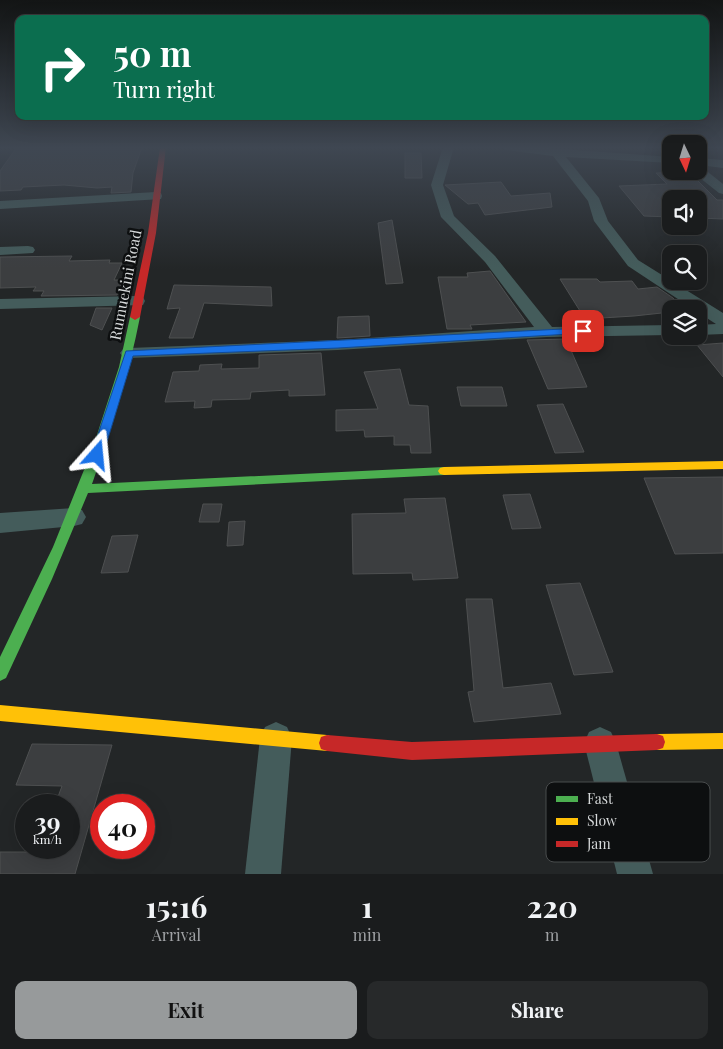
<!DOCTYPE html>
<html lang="en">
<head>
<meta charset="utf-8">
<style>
	:root { --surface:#1a1c1d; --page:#27292a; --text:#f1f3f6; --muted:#9fa1a4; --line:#383a3b; --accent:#979a9b }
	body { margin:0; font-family:"Playfair Display",serif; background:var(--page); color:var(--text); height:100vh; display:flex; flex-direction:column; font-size:19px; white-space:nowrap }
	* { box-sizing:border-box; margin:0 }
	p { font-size:16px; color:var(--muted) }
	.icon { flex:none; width:28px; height:28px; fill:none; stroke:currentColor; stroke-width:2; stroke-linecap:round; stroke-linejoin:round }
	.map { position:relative; height:874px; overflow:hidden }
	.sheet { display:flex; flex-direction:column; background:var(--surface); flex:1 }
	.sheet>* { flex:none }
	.top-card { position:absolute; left:15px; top:15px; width:694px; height:105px; border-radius:10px; box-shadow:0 5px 20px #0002,0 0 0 1px var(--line); background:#0b6e4f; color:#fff; overflow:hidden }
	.needle { width:32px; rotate:176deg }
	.buttons { position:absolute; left:662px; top:135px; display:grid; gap:10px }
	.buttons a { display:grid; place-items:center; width:45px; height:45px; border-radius:10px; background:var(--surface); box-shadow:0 5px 20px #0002,0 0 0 1px var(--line); font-size:25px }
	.speed { position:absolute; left:15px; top:794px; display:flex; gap:10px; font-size:25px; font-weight:700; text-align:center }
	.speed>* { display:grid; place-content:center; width:65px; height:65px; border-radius:50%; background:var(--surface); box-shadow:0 5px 20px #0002,0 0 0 1px var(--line); line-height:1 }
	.speed small { font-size:12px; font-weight:400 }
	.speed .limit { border:8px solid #d22; background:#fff; color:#111 }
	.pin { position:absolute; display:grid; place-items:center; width:42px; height:42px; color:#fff; margin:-21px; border-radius:10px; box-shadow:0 2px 8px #0006 }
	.me { position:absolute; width:55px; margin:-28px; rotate:18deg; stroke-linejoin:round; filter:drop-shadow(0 0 4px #0008) }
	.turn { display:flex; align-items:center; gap:18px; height:105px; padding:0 15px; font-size:22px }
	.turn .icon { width:65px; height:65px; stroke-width:2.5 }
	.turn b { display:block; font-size:35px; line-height:42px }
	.eta { display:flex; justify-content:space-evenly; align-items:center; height:85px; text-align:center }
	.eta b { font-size:30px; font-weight:700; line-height:35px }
	.action { display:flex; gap:10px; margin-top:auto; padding:10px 15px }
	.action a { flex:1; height:58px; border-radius:10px; background:var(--accent); color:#111; font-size:20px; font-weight:700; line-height:58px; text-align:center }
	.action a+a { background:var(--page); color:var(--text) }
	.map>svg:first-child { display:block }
</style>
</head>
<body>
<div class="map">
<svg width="723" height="874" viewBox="0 0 723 874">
	<rect width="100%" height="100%" fill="#232627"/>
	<g fill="#3c3e40" stroke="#4e5051">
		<polygon points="17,147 142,147 133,173 131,192 111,193 112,187 97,188 64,185 23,187 21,190 0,191 0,171"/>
		<polygon points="405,153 421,153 422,178 405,178"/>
		<polygon points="689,172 717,200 723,200 723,219 699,218 699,199 671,199 671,217 644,216 619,186 667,184 656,173"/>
		<polygon points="501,182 511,196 550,193 552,207 485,215 478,203 468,204 445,185"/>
		<polygon points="392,220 403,283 386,284 378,223"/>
		<polygon points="72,256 69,261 110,260 109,263 122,263 114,280 123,280 117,295 41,296 44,291 33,291 36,287 0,288 0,257"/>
		<polygon points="490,271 526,322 470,325 472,329 447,329 438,277 468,277 467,273"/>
		<polygon points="560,279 597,279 600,282 632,281 638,289 657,287 673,298 683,309 671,309 671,312 634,316 585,319"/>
		<polygon points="174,285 271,287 272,306 204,303 193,338 169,338 180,308 167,309"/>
		<polygon points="96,308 112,308 102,330 90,325"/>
		<polygon points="369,316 370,336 337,338 338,317"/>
		<polygon points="566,339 587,387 548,389 527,340"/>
		<polygon points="723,343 723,377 697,345"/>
		<polygon points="321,353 325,395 289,396 289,390 251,392 250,399 212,400 211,407 194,408 195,401 165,402 173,372 199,371 200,365 222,364 221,369 259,368 259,355"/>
		<polygon points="400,369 409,405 428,406 431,453 411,453 410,445 394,445 394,436 365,437 364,430 336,431 336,410 378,409 364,372"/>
		<polygon points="457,387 502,387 507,406 461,406"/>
		<polygon points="563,404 584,452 555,453 537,405"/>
		<polygon points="723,477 723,553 675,554 644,478"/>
		<polygon points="530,494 541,528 512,529 503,495"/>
		<polygon points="445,498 458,578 413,580 412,573 353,574 352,514 406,513 404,499"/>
		<polygon points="203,504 222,504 219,522 199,522"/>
		<polygon points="245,521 243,545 227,546 229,522"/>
		<polygon points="138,535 128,572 101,573 112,536"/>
		<polygon points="580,583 613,672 574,675 546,585"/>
		<polygon points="466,599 492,599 503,688 551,683 561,714 474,722 468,692 474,691"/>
		<polygon points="32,744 112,745 75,874 0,874 0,852 40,852 42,848 69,848 69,805 55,805 62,786 16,785"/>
	</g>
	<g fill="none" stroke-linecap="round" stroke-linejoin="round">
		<g fill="#445c5b" fill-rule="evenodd">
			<polygon points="443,147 454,147 443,185 454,216 495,256 552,327 671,325 671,335 547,337 338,350 129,358 123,357 120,353 123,349 129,348 338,340 534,327 485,262 441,217 431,185"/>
			<polygon points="501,147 534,147 671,157 671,163 566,157 599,198 608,221 638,260 723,313 723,334 699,335 699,325 716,324 699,313 699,309 693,309 628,266 594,221 588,201 553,156 507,150"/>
			<polygon points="699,158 723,160 723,168 699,165"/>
			<polygon points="699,167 703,168 723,184 723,194 719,193 695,174 693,171 699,171"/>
			<polygon points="156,192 161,193 162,196 161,199 0,209 0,201"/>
			<polygon points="28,246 33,247 35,250 33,253 0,255 0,247"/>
			<polygon points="137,296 143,297 145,301 143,305 0,309 0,299"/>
			<polygon points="74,508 82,510 86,517 82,524 74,526 0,533 0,513"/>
			<polygon points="276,722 287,727 292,738 281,874 245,874 260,738 265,727"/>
			<polygon points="600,727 611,732 616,743 653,874 617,874 584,743 589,732"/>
		</g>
		<path fill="#4caf50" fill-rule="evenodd" d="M 135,314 L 140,317 C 129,374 111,430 92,484 L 444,467 L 448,468 L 450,471 L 448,474 L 444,475 L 88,493 L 52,579 L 6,678 L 0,681 L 0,657 L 53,547 L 92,450 L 119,367 L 130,317 Z"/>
		<g fill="#ffc107" fill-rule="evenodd">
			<polygon points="723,461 723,469 444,475 440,474 438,471 440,468 444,467"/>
			<polygon points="0,705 327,735 333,737 335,743 333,749 327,751 0,721"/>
			<polygon points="723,733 723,749 657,750 651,748 649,742 651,736 657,734"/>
		</g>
		<g fill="#c62828" fill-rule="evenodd">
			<polygon points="160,147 166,147 156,233 140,317 135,320 130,317 148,233"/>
			<polygon points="657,734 663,736 665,742 663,748 657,750 412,760 327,751 321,749 319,743 321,737 327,735 412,742"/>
		</g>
	</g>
	<linearGradient id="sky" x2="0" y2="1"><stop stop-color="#131515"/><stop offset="0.55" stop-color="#3f4752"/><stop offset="1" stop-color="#3f4752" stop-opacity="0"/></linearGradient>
	<rect width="723" height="269" fill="url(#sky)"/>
	<polygon fill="#1a73e8" stroke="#114b97" points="583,328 586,329 586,333 338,348 133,356 103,455 97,459 91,455 126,351"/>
	<g text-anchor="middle" stroke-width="5" stroke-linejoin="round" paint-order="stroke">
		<g font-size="15" fill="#d6d9da" stroke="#0d0f10">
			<text transform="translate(126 285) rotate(-79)" y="5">Rumuekini Road</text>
		</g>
	</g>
	<rect x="546" y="782" width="164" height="80" rx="8" fill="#0d0f10" stroke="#494c4d" stroke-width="1"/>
	<rect x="556" y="796" width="22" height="6" fill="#4caf50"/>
	<rect x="556" y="818" width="22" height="7" fill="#ffc107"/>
	<rect x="556" y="841" width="22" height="6" fill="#c62828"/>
	<g font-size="14" fill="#d6d9da">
		<text x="587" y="804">Fast</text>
		<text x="587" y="826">Slow</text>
		<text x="587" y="849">Jam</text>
	</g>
</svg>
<div class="buttons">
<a><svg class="needle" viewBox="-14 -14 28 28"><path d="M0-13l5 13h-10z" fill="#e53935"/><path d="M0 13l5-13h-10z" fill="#9fa1a4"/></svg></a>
<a><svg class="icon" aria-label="sound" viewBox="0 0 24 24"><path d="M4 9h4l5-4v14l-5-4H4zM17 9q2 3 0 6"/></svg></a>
<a><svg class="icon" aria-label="search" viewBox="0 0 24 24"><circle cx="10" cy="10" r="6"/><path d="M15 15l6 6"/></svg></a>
<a><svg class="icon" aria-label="layers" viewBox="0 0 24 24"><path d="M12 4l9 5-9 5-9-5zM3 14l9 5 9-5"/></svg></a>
</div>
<div class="speed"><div>39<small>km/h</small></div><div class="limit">40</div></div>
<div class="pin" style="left:583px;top:331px;background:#d93025"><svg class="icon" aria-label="arrive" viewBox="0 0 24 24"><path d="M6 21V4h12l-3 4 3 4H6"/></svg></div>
<svg class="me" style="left:97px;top:455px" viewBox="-20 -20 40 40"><path d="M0-17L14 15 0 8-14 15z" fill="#1a73e8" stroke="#fff" stroke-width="4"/></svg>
<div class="top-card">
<div class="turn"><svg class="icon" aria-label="right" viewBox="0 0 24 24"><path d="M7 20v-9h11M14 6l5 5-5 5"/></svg><div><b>50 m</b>Turn right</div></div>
</div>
</div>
<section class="sheet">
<div class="eta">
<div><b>15:16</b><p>Arrival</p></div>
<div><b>1</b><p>min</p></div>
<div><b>220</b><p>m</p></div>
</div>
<div class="action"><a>Exit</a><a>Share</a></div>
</section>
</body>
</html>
